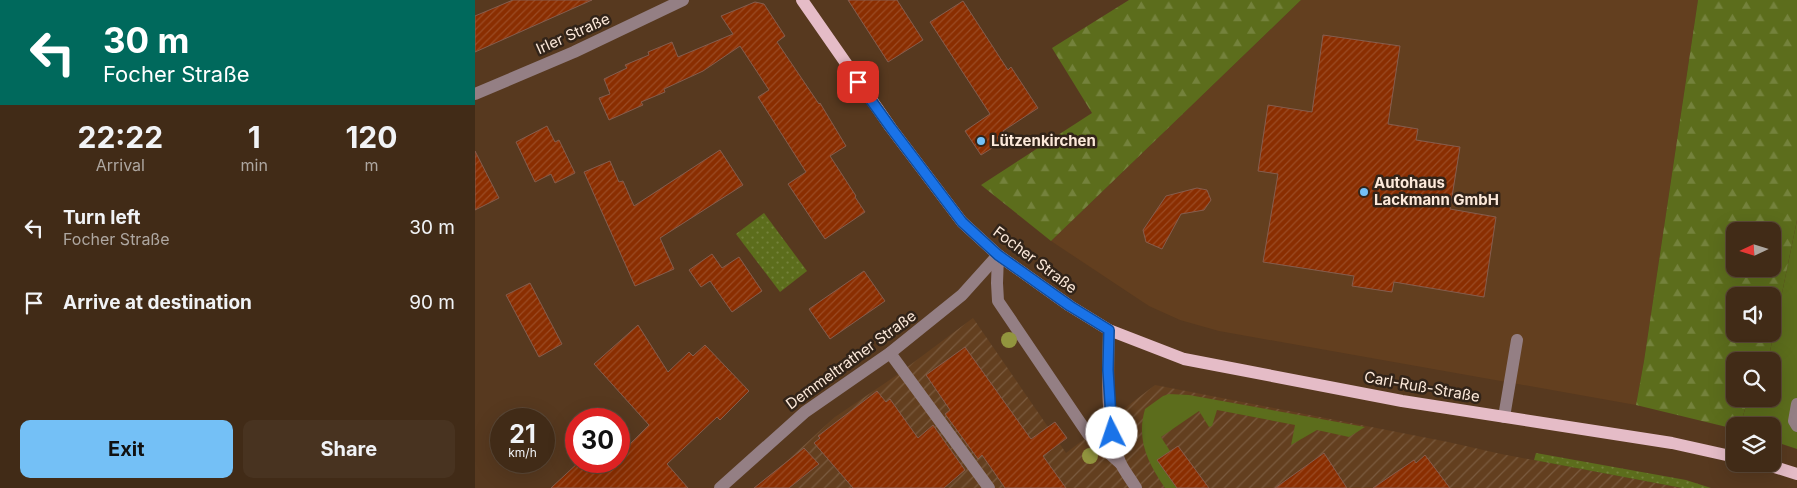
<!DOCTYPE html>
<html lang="en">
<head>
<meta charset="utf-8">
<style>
	:root { --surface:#412b17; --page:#483320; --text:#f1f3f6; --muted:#aea7a1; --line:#5a4736; --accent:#74c0f6 }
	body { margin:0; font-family:Inter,sans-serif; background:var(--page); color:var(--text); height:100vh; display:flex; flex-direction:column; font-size:19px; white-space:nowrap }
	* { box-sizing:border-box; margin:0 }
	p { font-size:16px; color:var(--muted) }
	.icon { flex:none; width:28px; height:28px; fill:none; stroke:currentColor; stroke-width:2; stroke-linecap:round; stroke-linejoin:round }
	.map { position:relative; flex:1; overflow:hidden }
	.details { display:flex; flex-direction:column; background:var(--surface); width:475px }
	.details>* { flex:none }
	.banner { background:#00695c; color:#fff; overflow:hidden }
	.needle { width:32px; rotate:266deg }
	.buttons { position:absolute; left:1251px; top:222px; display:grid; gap:10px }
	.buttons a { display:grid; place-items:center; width:55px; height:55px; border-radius:10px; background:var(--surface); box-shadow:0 5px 20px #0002,0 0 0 1px var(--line); font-size:25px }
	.speed { position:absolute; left:15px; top:408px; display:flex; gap:10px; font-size:25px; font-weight:700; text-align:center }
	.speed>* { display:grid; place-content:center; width:65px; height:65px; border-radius:50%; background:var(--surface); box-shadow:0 5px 20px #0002,0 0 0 1px var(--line); line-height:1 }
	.speed small { font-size:12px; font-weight:400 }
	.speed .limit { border:8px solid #d22; background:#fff; color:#111 }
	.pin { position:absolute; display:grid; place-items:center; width:42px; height:42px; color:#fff; margin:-21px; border-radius:10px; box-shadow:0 2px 8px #0006 }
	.me { position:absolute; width:55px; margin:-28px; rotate:356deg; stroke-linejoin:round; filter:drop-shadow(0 0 4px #0008) }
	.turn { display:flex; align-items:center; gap:18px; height:105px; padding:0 20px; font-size:22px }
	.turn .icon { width:65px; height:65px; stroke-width:2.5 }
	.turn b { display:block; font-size:35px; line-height:42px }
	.eta { display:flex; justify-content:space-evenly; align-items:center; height:85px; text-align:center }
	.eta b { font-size:30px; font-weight:700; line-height:35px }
	.button { display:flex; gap:10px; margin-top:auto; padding:10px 20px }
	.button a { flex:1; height:58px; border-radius:10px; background:var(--accent); color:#111; font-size:20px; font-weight:700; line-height:58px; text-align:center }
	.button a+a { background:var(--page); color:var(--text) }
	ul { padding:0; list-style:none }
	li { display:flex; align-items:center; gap:15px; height:75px; padding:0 20px }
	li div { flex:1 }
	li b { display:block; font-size:19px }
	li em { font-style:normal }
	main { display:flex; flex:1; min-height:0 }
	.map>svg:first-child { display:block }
</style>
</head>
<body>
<main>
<section class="details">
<div class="banner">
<div class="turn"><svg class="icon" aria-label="left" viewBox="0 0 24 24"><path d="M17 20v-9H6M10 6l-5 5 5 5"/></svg><div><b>30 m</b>Focher Straße</div></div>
</div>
<div class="eta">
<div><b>22:22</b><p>Arrival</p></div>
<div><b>1</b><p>min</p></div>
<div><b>120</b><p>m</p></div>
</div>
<ul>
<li><svg class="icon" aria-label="left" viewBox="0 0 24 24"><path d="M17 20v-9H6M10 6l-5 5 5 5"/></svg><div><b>Turn left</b><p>Focher Straße</p></div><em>30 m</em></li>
<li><svg class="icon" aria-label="arrive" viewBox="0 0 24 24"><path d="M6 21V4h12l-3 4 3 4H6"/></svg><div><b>Arrive at destination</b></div><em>90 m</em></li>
</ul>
<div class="button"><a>Exit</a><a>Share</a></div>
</section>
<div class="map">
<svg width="1322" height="488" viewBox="0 0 1322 488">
	<defs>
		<pattern id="industrial-furrows" width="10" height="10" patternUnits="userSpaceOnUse" patternTransform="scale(1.25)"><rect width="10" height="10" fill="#633f1f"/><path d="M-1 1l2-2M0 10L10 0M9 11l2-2" fill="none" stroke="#7a5b3f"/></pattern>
		<pattern id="forest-firs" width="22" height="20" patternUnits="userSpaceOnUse" patternTransform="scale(1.25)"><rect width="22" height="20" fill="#5c6d1c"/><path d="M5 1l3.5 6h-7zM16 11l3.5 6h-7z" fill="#74823c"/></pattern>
		<pattern id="park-dots" width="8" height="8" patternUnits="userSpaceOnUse" patternTransform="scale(1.25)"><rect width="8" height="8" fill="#5c6d1c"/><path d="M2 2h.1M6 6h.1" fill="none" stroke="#74823c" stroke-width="1.8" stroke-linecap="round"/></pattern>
		<pattern id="building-hatch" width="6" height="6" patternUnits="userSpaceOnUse" patternTransform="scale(1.25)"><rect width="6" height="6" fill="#8a2e01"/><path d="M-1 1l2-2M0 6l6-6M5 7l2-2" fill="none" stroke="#9b4c25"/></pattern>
	</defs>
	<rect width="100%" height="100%" fill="#57391f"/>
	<polygon fill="#633f1f" points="826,0 1223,0 1169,361 1161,405 744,331 705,320 674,306 576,241"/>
	<polygon fill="url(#industrial-furrows)" points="498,318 591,453 680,385 973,442 1026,454 1207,488 282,488 360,417 419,377"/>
	<g fill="#5c6d1c">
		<polygon points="1322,220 1322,449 1298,441 1298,426 1265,426 1273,399 1298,399 1298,361 1293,361"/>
		<path d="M 694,394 L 714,395 L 890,427 L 874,437 L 842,430 L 816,445 L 820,425 L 742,410 L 737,426 L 734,427 L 724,411 L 686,437 L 695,451 L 683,460 L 702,488 L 690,488 C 673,463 661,440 670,409 L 688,396 Z"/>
	</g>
	<g fill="url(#forest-firs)" fill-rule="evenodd">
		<polygon points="654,0 826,0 576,241 506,185 617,113 577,48"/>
		<path d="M 1223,0 L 1322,0 L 1322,220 L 1293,361 L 1260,361 L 1260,399 L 1273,399 L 1265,426 L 1260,426 L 1260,429 L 1161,405 L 1169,361 ZM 1260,231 L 1298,231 L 1298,269 L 1260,269 ZM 1260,296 L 1298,296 L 1298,334 L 1260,334 Z"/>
	</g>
	<g fill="url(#park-dots)">
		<polygon points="289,213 332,271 305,292 261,234"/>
		<polygon points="1061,453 1211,480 1236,488 1207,488 1059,460"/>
	</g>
	<g fill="url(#building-hatch)" stroke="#855d4e">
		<polygon points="38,0 117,0 0,52 0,16"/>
		<polygon points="373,0 422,0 448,40 413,62"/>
		<polygon points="488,1 533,70 536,67 563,108 528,131 533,138 506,155 490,131 515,114 455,22"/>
		<polygon points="280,2 289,4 310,36 302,42 344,104 345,103 371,146 355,156 381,196 380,197 390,212 350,239 313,184 331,172 283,97 294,90 265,46 228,71 189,89 190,92 166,102 168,105 134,120 124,98 135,94 129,79 152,68 150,65 174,55 173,52 197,42 203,57 258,34 246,16"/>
		<polygon points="848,35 925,46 913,124 943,129 941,140 985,147 975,209 1021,217 1009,297 919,282 917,292 877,286 879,276 788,262 803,174 783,171 793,105 837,112"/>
		<polygon points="72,126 80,142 84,140 100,173 80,183 76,174 60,182 41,142"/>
		<polygon points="245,150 268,185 185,238 199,269 160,286 109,172 135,161 144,182 148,181 159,206"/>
		<polygon points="0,151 24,198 0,210"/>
		<polygon points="722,188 732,190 736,200 729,210 706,214 687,249 671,242 668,230 691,196"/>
		<polygon points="237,254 247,268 264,257 287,291 257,312 235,281 226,287 214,270"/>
		<polygon points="389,271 410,301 355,339 334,309"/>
		<polygon points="55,283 87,344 64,357 31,295"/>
		<polygon points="163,325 193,372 214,352 218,356 230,345 274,391 245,420 242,417 192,464 213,488 76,488 105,461 144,461 144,455 174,425 119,364"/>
		<polygon points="490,347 556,439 580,422 592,438 568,456 591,488 530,488 507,455 503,459 470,414 475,410 451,375"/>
		<polygon points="402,391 411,402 415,399 443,438 458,425 490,470 469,488 378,488 339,443 345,438 343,436"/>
		<polygon points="703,446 734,488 702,488 682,460"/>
		<polygon points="329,448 344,464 314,488 279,488"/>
		<polygon points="849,453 872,488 800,488"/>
		<polygon points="950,455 975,488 898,488 939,460 941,463"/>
	</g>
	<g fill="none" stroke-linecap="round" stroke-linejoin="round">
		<g stroke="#947f84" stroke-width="12">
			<polyline points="0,94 99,52 208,0"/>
			<polyline points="523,255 522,283 523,301 613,434 645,463"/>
			<path d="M 634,330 C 633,368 630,427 645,462 C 649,471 656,479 661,488"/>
			<polyline points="415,353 514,488"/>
			<polyline points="1322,404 1319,421 1322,426"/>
			<polyline points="1029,417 1042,340"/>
			<polyline points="245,488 330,412 415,353 487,295 523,255"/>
		</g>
		<g stroke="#e5bcc7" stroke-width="12">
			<polyline points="327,0 416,128 487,222 523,255 595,306 634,330 709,359 927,401 1197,443 1260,457"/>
			<polyline points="1290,464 1322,474"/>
		</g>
	</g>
	<g fill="#92953e">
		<circle cx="534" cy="340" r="8"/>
		<circle cx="615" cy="456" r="8"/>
	</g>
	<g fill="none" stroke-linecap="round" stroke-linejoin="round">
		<g stroke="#114b97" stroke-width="12">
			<polyline id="route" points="383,82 416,128 487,222 523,255 595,306 634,330 633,370 637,433"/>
		</g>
		<use href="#route" stroke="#1a73e8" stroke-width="9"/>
	</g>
	<g fill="#74c0f6" stroke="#322419" stroke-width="2">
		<circle cx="506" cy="141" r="5"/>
		<circle cx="889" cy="192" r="5"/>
	</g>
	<g text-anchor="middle" stroke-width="5" stroke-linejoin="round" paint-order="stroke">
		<g font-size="15" fill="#fce9da" stroke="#322419">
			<text transform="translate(98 34) rotate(-24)" y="5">Irler Straße</text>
			<text transform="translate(560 260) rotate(37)" y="5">Focher Straße</text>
			<text transform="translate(376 360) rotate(-36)" y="5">Demmeltrather Straße</text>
			<text transform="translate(947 387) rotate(10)" y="5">Carl-Ruß-Straße</text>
		</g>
		<g font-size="15" font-weight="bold" fill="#fce9da" stroke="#322419" text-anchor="start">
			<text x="516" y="146">Lützenkirchen</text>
			<text x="899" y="188">Autohaus<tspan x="899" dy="17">Lackmann GmbH</tspan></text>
		</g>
	</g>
</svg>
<div class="buttons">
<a><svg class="needle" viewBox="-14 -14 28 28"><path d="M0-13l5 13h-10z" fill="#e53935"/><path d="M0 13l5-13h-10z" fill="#aea7a1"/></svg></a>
<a><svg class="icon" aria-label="sound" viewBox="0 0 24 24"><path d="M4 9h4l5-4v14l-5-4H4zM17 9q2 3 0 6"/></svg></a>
<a><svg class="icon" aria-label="search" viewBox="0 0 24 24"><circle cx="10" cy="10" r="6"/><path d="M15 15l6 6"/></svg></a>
<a><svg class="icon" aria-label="layers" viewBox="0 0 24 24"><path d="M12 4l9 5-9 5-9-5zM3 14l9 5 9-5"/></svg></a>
</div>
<div class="speed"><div>21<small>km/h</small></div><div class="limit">30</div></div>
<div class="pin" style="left:383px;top:82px;background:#d93025"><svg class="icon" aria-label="arrive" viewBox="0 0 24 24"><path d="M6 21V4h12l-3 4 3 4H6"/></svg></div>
<svg class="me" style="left:637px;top:433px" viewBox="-20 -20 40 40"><circle r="19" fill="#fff"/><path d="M0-13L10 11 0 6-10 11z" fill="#1a73e8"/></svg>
</div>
</main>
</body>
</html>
